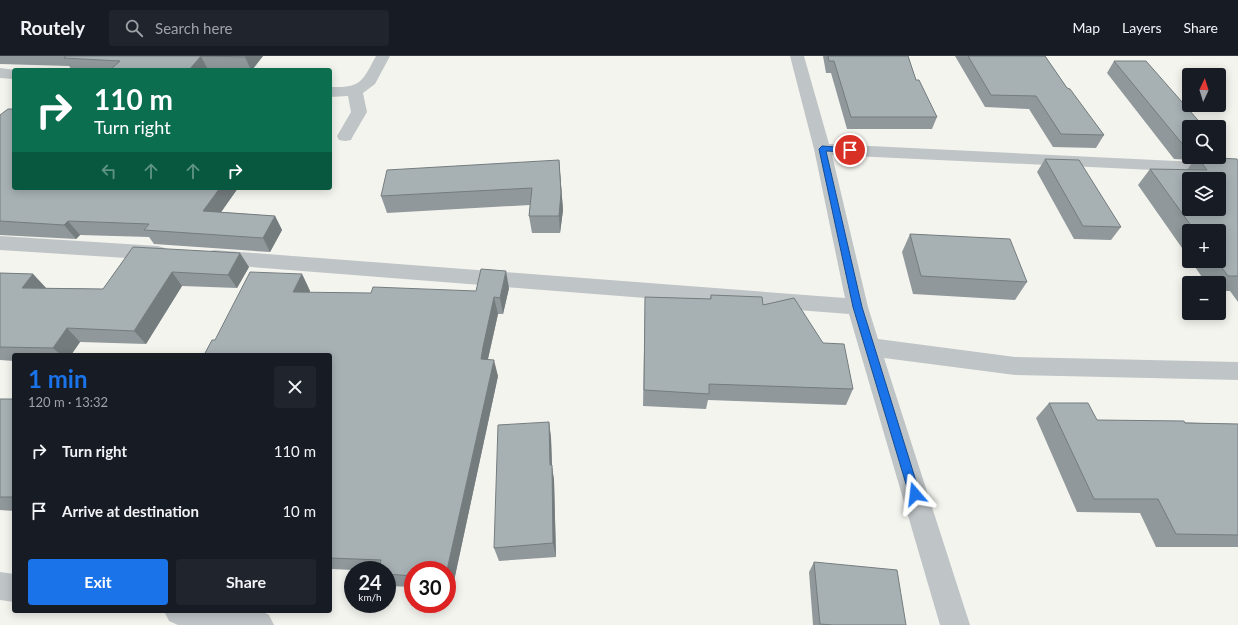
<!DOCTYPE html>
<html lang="en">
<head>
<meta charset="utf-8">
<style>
	:root { --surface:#171b24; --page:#20242c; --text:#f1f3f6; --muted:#9ea1a6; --line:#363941; --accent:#1a73e8 }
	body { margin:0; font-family:Lato,sans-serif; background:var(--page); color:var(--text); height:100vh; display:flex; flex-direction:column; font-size:15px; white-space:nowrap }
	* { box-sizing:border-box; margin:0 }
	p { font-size:13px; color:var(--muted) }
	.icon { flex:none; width:22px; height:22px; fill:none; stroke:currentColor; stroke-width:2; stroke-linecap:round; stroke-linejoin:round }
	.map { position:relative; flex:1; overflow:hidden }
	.drawer { position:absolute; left:12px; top:297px; width:320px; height:260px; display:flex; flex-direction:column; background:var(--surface); border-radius:4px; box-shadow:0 2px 10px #0003 }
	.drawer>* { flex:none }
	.banner { position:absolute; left:12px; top:12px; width:320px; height:122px; border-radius:4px; box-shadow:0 2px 10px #0003; background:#0b6e4f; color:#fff; overflow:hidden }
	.needle { width:26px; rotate:4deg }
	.fabs { position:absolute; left:1182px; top:12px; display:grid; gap:8px }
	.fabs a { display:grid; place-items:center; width:44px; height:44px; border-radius:4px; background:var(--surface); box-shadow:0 2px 10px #0003; font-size:20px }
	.speed { position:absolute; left:344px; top:505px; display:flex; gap:8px; font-size:20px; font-weight:700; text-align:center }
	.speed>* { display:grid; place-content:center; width:52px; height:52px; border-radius:50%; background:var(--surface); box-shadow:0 2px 10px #0003; line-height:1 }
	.speed small { font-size:10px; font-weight:400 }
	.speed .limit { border:6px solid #d22; background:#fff; color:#111 }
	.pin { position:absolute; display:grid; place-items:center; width:34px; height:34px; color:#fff; margin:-17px; border:2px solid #fff; border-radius:50%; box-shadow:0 1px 4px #0007 }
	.me { position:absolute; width:44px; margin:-22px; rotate:343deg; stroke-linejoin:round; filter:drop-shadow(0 0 3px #0008) }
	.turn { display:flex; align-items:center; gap:14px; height:84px; padding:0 16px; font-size:18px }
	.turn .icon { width:52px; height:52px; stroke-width:2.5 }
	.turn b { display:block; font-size:28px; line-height:34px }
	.lanes { display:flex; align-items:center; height:38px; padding:0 16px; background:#0003; justify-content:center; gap:20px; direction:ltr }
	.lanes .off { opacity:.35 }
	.round { display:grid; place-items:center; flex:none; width:42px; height:42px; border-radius:4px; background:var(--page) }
	.overview { display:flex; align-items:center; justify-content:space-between; height:68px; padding:0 16px }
	h1 { font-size:24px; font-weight:700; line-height:30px; color:var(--accent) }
	.button { display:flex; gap:8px; margin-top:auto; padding:8px 16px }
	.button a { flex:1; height:46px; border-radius:4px; background:var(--accent); color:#fff; font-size:16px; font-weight:700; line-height:46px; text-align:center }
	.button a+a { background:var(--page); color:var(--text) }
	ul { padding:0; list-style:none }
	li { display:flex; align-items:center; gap:12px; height:60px; padding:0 16px }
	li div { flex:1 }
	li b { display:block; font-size:15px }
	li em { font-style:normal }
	header { display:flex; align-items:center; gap:24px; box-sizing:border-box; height:56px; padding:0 20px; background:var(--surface); border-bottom:1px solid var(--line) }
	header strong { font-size:19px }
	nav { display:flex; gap:22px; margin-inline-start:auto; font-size:14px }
	.search { width:280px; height:36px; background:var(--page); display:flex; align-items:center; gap:10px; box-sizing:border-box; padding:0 14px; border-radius:4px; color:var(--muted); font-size:15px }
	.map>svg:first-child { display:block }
</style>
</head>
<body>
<header>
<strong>Routely</strong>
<div class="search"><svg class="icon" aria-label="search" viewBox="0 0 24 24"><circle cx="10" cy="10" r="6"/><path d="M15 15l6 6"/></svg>Search here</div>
<nav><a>Map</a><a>Layers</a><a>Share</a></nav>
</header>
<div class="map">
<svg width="1238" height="569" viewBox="0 0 1238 569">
	<rect width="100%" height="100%" fill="#f4f4ef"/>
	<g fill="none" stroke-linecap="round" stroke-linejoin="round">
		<g fill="#bfc4c6" fill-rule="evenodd">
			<path d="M 376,0 L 390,0 L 375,28 L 363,37 L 367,56 L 353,80 L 351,84 L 345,85 L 339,84 L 337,80 L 351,56 L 348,40 L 330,41 L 330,31 C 361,32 362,26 376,0 Z"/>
			<polygon points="790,0 804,0 829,88 1238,108 1238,118 832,99 868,251 878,283 1015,301 1238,306 1238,324 1015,319 884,302 970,569 940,569 849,258 214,208 207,206 204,201 207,196 214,194 845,242 814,93"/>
			<polygon points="0,12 16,14 14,14 14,23 0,22"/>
			<polygon points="0,180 158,190 165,192 168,197 165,202 158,204 0,194"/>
			<polygon points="0,516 14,518 14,546 0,544"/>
			<polygon points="164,555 261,555 269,559 274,569 178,569 169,565"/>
		</g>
	</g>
	<g fill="#90989b">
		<polygon points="0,0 263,0 252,14 72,14 69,10 0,8"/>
		<polygon points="823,0 908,0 916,24 937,61 932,73 847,73 831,17 826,17"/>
		<polygon points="955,0 1045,0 1067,32 1104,79 1096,92 1053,91 1029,53 985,51"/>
		<polygon points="1114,5 1189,71 1189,101 1215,101 1214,102 1238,105 1238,246 1230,235 1219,235 1219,227 1206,227 1191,205 1219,205 1219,175 1189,175 1189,202 1138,129 1150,113 1187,114 1194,104 1174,103 1107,17"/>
		<polygon points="0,59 14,132 238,132 221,156 275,160 282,174 270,196 154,188 149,181 80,179 76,183 0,179"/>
		<polygon points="1219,89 1222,92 1219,96"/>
		<polygon points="1045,103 1121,171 1111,184 1074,183 1037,116"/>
		<polygon points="559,104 563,154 560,177 532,177 529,160 530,149 387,157 381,140"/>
		<polygon points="910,178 1027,226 1015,244 913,238 902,196"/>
		<polygon points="133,191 249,211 237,232 182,230 146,288 80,286 71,299 14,299 14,305 0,304 0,217 33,218 46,232 103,233"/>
		<polygon points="302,218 310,235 309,237 371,237 476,235 509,232 503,258 498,258 488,303 498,320 452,534 447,533 447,514 413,514 413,531 387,530 387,514 353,514 330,513 330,299"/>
		<polygon points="711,239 763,249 823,287 853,333 846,349 708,344 706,353 643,350 645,241 710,243"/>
		<polygon points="0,343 14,343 14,455 0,454"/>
		<polygon points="1049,347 1097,364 1238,368 1238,491 1156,491 1140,457 1077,456 1036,362"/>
		<polygon points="549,366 551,382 552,411 554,424 556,501 499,505 494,492"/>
		<polygon points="814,506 906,569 813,569 809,516"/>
	</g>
	<g fill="#757c7e">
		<polygon points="201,0 208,14 189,14"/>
		<polygon points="246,0 263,0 252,14 251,14 245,1"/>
		<polygon points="559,104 563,154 560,177 559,160"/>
		<polygon points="220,132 238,132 212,169 203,155"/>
		<polygon points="275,160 282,174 270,196 263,182"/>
		<polygon points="68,165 80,179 76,183 64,169"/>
		<polygon points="240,197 249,211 237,232 228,219"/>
		<polygon points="506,215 509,232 503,258 500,242"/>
		<polygon points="172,216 182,230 146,288 134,275"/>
		<polygon points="33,218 46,232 22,232"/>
		<polygon points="302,218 310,235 302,253 293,236"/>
		<polygon points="494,241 498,258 487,307 481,303 483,291"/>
		<polygon points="67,272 80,286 71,299 61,299 53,292"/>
		<polygon points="494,304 498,320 452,534 447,525 447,514"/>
		<polygon points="549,366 551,382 552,411 554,424 556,501 553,487"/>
	</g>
	<g fill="#a7b1b4" stroke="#757c7e" fill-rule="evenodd">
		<polygon points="66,0 246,0 245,1 201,0 189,14 110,14 120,5 64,2"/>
		<polygon points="828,0 908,0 916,24 919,24 937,61 851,61 834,5 829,5"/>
		<polygon points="968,0 1045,0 1067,32 1070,33 1104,79 1061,78 1036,40 991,39"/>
		<polygon points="1114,5 1146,5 1204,71 1189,71 1189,91 1184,90"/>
		<polygon points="8,53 14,53 14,132 220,132 203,155 275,160 263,182 144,174 149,168 68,165 64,169 0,165 0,59"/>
		<polygon points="1219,89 1222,92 1219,92"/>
		<path d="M 1197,101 L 1237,103 L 1238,105 L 1238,220 L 1228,220 L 1217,205 L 1219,205 L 1219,175 L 1195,175 L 1150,113 L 1207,114 ZM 1189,123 L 1219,123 L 1219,153 L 1189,153 Z"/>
		<polygon points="1045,103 1079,104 1121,171 1083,170"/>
		<polygon points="559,104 561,137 559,160 529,160 532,132 381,140 387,114"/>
		<polygon points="910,178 1010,183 1027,226 921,220"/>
		<polygon points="133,191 240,197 228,219 172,216 134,275 67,272 53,292 0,291 0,217 33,218 22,232 103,233"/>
		<polygon points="481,213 506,215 500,242 494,241 483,291 481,303 494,304 447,514 413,514 413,520 387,518 387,514 378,514 381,504 330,502 330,299 204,299 212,284 215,284 250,216 302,218 293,236 371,237 373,231 476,235"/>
		<polygon points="711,239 762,241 763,249 794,242 823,287 844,288 853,333 709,328 709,338 644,334 645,241 711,243"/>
		<rect x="0" y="343" width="14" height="98"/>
		<polygon points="1049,347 1088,347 1097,364 1184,365 1185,367 1238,368 1238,479 1176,478 1158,443 1094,443"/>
		<polygon points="549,366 550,409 552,409 553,487 494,492 498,369"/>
		<polygon points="814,506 897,514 906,569 833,569 820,568"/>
	</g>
	<polygon fill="#1a73e8" stroke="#114b97" points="822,90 850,92 854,94 850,96 826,95 862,251 920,438 919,441 915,442 911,441 909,438 853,251 819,93"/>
</svg>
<div class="fabs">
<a><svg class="needle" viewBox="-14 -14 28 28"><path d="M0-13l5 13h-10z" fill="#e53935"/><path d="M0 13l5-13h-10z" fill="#9ea1a6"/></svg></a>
<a><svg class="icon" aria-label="search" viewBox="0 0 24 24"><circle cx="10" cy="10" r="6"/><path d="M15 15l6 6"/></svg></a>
<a><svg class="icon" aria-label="layers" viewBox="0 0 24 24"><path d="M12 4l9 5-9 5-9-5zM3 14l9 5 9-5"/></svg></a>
<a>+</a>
<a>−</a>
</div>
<div class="speed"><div>24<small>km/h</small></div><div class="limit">30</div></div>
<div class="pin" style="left:850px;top:94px;background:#d93025"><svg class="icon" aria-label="arrive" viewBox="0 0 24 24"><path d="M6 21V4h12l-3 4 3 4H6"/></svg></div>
<svg class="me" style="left:915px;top:438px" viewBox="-20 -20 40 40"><path d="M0-17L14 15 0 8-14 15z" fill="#1a73e8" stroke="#fff" stroke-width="4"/></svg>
<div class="banner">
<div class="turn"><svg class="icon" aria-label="right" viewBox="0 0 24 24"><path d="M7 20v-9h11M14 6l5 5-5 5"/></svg><div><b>110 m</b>Turn right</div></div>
<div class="lanes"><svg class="icon off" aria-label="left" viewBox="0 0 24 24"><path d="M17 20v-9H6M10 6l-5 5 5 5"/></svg><svg class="icon off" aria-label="ahead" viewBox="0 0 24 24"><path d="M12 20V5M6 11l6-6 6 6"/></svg><svg class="icon off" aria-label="ahead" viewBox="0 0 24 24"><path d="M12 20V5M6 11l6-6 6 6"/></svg><svg class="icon" aria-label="right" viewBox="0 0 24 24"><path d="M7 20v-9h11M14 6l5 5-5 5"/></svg></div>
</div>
<section class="drawer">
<div class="overview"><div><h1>1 min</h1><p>120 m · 13:32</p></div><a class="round"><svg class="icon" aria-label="close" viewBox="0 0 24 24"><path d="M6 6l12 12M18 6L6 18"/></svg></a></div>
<ul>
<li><svg class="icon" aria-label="right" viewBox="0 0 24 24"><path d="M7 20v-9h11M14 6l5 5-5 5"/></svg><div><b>Turn right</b></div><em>110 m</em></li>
<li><svg class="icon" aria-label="arrive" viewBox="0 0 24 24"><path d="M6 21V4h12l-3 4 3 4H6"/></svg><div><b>Arrive at destination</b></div><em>10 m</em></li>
</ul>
<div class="button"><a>Exit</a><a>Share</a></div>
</section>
</div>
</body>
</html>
